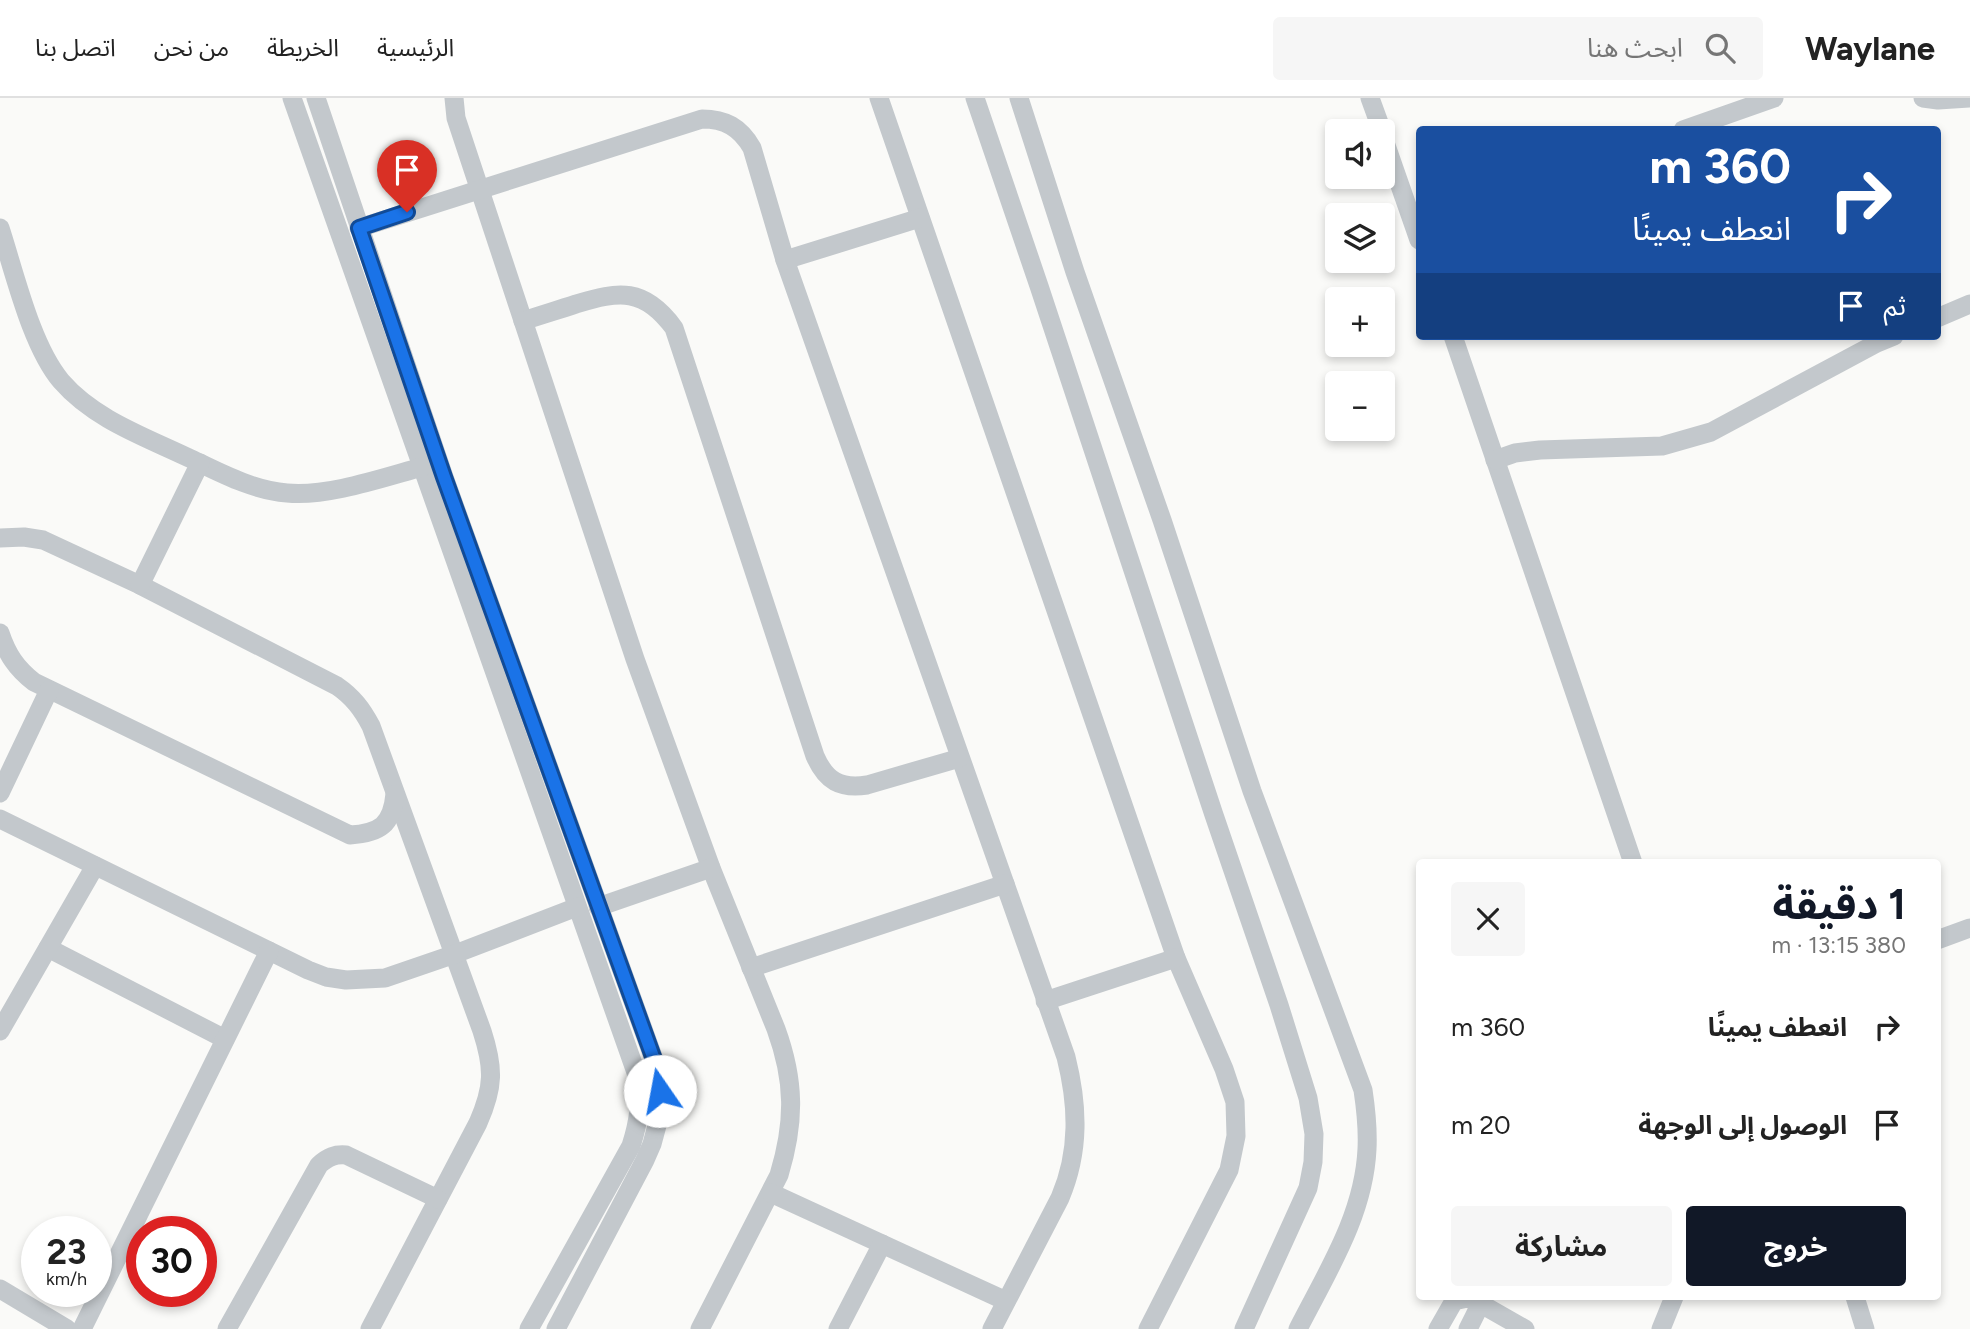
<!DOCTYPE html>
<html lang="ar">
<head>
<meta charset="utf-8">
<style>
	:root { --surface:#fff; --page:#f6f6f6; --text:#222; --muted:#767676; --line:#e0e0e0; --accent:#111827 }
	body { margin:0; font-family:Figtree,"Noto Sans Arabic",sans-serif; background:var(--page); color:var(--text); direction:rtl; height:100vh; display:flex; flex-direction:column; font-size:26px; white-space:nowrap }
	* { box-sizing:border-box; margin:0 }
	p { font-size:23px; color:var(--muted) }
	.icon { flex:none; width:38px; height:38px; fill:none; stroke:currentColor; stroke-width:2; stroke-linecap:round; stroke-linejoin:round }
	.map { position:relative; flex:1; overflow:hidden; direction:ltr }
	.drawer { position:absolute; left:1416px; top:761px; width:525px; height:441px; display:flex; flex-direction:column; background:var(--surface); border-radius:7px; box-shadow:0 4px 10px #0003; direction:rtl }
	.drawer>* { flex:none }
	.banner { position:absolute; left:1416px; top:28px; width:525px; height:214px; border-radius:7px; box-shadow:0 4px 10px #0003; direction:rtl; background:#1a4fa0; color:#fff; overflow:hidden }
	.controls { position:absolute; left:1325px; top:21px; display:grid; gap:14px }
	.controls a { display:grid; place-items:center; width:70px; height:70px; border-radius:7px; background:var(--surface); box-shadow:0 4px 10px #0003; font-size:35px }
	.speed { position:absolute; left:21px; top:1118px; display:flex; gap:14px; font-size:35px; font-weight:700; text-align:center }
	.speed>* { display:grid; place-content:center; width:91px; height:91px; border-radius:50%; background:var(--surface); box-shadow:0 4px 10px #0003; line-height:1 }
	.speed small { font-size:18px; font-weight:400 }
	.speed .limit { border:10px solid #d22; background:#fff; color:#111 }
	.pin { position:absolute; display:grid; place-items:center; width:60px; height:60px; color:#fff; margin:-72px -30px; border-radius:50% 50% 50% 0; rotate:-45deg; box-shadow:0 0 7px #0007 }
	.pin .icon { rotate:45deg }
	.me { position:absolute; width:77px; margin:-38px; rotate:348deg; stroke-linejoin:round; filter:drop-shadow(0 0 5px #0008) }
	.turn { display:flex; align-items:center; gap:24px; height:147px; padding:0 35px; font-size:32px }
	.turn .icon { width:91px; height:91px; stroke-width:2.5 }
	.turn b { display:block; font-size:49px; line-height:60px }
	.then { display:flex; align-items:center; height:66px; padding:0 35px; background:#0003; gap:14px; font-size:26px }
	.round { display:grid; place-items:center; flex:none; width:74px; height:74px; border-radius:7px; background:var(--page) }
	.summary { display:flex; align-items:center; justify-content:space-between; height:119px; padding:0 35px }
	h1 { font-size:42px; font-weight:700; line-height:52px; color:var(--accent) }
	.button { display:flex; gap:14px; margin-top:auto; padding:14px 35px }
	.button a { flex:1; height:80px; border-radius:7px; background:var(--accent); color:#fff; font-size:28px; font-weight:700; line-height:80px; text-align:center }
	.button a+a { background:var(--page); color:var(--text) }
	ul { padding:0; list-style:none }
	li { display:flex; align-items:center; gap:21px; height:98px; padding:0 35px }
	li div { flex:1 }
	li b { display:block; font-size:26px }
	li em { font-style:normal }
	header { display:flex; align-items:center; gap:42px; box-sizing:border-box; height:98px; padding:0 35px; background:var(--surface); border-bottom:2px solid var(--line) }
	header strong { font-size:33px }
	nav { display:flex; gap:38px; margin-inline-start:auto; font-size:24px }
	.search { width:490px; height:63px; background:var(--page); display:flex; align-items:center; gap:18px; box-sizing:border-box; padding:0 24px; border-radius:7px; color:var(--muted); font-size:26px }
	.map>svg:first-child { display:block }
</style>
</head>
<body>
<header>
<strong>Waylane</strong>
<div class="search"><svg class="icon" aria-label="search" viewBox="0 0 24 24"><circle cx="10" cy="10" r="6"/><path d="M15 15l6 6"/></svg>ابحث هنا</div>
<nav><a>الرئيسية</a><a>الخريطة</a><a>من نحن</a><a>اتصل بنا</a></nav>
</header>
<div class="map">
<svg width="1970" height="1231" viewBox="0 0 1970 1231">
	<rect width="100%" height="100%" fill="#fafaf8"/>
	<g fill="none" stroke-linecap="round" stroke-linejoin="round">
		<g stroke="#c3c8cc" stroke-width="19">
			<path d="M 292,0 L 638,980 C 641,1006 639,1023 631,1048 L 529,1231"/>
			<polyline points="316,0 444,379 656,967 659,980 661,1007 659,1020 652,1046 645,1062 556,1231"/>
			<path d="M 454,0 L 456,20 L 635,561 L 711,770 L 776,931 C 795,983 795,1024 779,1077 L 700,1231"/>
			<polyline points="879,0 1176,860 1224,971 1235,1004 1236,1038 1229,1072 1148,1231"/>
			<polyline points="975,0 1039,188 1214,717 1279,907 1308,1000 1314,1036 1313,1064 1308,1090 1244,1231"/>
			<path d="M 1019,0 L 1075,174 L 1162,422 L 1252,693 L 1363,992 C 1366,1012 1368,1031 1367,1051 C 1364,1117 1327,1174 1298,1231"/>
			<polyline points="1370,0 1382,33"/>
			<polyline points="1923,0 1938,2 1969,0"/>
			<polyline points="1683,32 1774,0"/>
			<polyline points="1382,36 1419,142"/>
			<path d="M 0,130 C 15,176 31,247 61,283 C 94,321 143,338 187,359 C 219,374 251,392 287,395 C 327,399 382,380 422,369"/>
			<path d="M 359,130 L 702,21 C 725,21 740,29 752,50 L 785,162 L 1066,959 C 1078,1007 1080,1053 1060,1100 L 992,1231"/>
			<polyline points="785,162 920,120"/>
			<polyline points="1937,220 1970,206"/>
			<path d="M 523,223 C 541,217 558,212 576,206 C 619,193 644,189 674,230 L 815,658 C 826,683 840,691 867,687 L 960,660"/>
			<polyline points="1453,238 1633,765"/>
			<polyline points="1495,362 1515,355 1540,352 1662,348 1711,334 1877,245 1894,238"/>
			<path d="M 0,440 L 24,439 L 43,442 L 140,487 L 337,588 C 353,599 362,611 371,628 L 482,933 C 494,970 494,989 478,1025 L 370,1231"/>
			<polyline points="140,487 200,365"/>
			<path d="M 0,535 C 7,556 16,570 34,584 L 350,737 C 380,735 392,727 395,696"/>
			<polyline points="0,695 49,592"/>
			<polyline points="0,721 308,872 326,879 346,882 385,880 455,856 577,809"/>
			<polyline points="598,809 711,770"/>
			<polyline points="1937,842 1970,830"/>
			<polyline points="48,850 225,941"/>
			<polyline points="751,870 1005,786"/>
			<polyline points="1045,903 1176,860"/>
			<polyline points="0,933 95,768"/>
			<polyline points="771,1095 1006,1203"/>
			<polyline points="0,1191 67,1231"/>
			<polyline points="1855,1199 1865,1231"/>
			<polyline points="82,1231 269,853"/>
			<path d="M 227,1231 L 319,1067 C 328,1059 335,1056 346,1057 L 438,1101"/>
			<polyline points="838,1231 882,1146"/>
			<polyline points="1438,1231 1454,1203 1467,1200 1474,1202 1525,1231"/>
			<polyline points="1468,1231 1481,1205"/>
			<polyline points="1661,1231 1674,1199"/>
		</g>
	</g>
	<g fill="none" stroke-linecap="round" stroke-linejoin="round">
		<g stroke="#114b97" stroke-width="18">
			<polyline id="route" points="407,114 359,130 444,379 656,967 660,993"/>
		</g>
		<use href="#route" stroke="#1a73e8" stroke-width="12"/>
	</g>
</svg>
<div class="controls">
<a><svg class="icon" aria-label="sound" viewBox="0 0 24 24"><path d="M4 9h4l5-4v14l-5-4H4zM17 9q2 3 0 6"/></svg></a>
<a><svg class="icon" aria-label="layers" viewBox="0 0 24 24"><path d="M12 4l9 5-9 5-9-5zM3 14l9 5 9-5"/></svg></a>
<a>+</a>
<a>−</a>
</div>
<div class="speed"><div>23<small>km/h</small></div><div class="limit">30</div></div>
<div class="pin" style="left:407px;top:114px;background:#d93025"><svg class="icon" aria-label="arrive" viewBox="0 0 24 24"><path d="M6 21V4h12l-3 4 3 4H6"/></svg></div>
<svg class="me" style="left:660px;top:993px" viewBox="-20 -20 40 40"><circle r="19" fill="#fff"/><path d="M0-13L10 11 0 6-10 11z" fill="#1a73e8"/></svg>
<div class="banner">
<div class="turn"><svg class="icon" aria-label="right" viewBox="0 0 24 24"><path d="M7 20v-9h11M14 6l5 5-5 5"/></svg><div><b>360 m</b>انعطف يمينًا</div></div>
<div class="then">ثم<svg class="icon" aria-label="arrive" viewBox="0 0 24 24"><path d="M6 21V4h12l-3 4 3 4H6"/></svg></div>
</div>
<section class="drawer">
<div class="summary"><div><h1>1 دقيقة</h1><p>380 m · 13:15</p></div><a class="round"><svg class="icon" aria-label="close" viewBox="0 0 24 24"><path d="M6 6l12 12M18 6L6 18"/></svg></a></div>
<ul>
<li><svg class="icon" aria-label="right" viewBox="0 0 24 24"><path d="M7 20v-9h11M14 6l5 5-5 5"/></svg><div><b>انعطف يمينًا</b></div><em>360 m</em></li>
<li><svg class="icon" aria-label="arrive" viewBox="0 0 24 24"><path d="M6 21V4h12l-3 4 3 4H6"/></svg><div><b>الوصول إلى الوجهة</b></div><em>20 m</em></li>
</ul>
<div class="button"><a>خروج</a><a>مشاركة</a></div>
</section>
</div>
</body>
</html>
